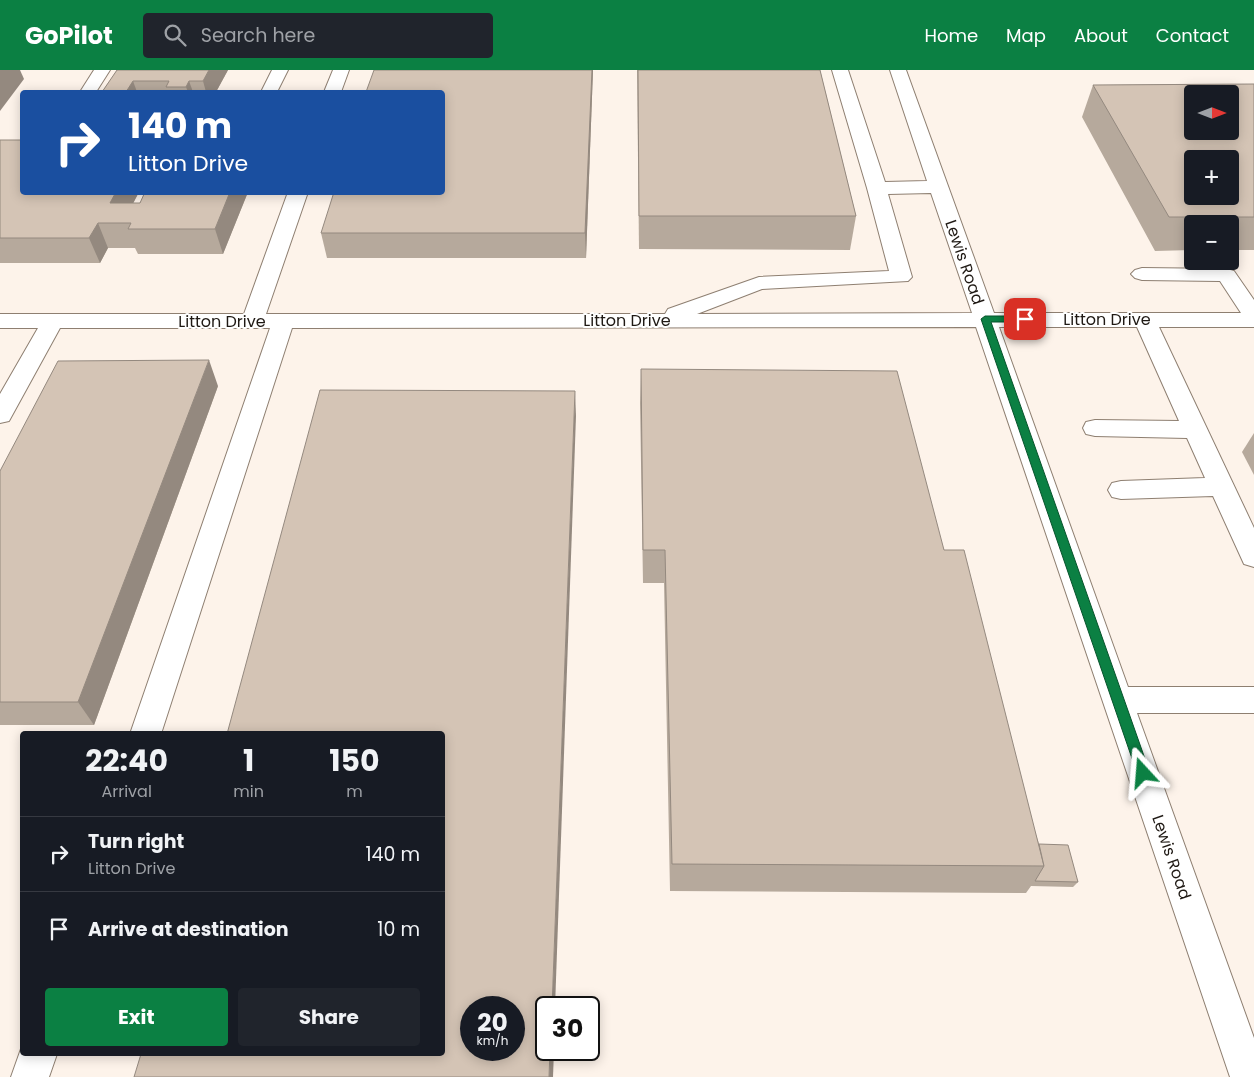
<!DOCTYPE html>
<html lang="en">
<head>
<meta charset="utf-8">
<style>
	:root { --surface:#171b24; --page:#20242c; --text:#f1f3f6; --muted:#9ea1a6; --line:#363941; --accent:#0b8043 }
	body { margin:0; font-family:Poppins,sans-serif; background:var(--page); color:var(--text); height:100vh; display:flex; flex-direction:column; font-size:19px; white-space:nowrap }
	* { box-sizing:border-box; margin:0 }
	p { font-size:16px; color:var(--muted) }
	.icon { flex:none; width:28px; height:28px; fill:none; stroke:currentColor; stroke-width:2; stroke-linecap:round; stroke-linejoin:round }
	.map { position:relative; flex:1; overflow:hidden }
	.sheet { position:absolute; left:20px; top:661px; width:425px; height:325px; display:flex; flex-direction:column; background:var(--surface); border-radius:5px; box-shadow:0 2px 12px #0003 }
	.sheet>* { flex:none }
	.banner { position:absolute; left:20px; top:20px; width:425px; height:105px; border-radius:5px; box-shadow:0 2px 12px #0003; background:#1a4fa0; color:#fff; overflow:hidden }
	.needle { width:32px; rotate:90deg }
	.fabs { position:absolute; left:1184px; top:15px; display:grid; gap:10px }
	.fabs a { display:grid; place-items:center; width:55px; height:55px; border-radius:5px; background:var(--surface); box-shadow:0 2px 12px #0003; font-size:25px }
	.speed { position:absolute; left:460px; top:926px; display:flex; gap:10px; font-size:25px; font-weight:700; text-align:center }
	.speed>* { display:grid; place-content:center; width:65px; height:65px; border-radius:50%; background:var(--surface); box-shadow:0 2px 12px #0003; line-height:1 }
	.speed small { font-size:12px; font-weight:400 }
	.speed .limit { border:2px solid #111; border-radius:8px; background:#fff; color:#111 }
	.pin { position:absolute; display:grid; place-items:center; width:42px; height:42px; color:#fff; margin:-21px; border-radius:10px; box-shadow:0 2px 8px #0006 }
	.me { position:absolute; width:55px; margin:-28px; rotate:341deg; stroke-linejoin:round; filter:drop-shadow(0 0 4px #0008) }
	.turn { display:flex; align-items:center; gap:18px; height:105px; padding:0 25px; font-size:22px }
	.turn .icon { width:65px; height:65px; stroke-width:2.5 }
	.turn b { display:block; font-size:35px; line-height:42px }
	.eta { display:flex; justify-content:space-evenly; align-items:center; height:85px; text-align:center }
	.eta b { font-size:30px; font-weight:700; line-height:35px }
	.cta { display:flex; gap:10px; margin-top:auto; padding:10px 25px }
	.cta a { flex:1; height:58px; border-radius:5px; background:var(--accent); color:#fff; font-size:20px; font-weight:700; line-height:58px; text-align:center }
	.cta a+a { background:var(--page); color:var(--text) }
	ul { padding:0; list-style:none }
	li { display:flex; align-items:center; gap:15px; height:75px; padding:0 25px; border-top:1px solid var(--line) }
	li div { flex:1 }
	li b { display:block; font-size:19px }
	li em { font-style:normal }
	header { display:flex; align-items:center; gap:30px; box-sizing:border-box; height:70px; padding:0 25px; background:var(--accent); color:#fff }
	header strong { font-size:24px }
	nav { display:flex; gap:28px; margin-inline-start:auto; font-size:18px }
	.search { width:350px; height:45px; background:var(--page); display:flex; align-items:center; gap:12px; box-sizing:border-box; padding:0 18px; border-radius:5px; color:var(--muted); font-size:19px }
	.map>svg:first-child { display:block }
</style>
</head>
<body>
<header>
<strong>GoPilot</strong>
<div class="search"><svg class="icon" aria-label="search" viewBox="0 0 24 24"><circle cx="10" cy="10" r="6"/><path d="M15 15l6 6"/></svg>Search here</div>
<nav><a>Home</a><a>Map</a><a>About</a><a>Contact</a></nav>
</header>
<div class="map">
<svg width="1254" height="1007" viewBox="0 0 1254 1007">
	<rect width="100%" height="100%" fill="#fdf3ea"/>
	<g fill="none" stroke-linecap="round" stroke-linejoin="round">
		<g stroke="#8e7f71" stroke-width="2">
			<g id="minor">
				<polygon points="94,0 110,0 96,22 80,22"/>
				<polygon points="272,0 288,0 277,22 261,22"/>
				<polygon points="333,0 349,0 341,22 324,22"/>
				<path d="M 832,0 L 848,0 L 885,112 L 927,111 L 890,0 L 906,0 L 994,243 L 1241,243 L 1220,211 L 1142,210 L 1135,208 L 1131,204 L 1135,200 L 1142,198 L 1227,199 L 1234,201 L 1254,230 L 1254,257 L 1159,257 L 1254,458 L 1254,497 L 1244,494 L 1213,426 L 1121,429 L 1112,427 L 1108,420 L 1112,413 L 1121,411 L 1205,408 L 1187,368 L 1095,366 L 1086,364 L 1083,358 L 1086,352 L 1095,350 L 1179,351 L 1137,257 L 999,257 L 1128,617 L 1254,617 L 1254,643 L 1137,643 L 1254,968 L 1254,1007 L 1230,1007 L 976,257 L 292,258 L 161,664 L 130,664 L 270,258 L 60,258 L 9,351 L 0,353 L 0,324 L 38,258 L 0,258 L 0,244 L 244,244 L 288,122 L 308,122 L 266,244 L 665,244 L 668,239 L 759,207 L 889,201 L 867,118 ZM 931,123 L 972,243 L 697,244 L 762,219 L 908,211 L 912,207 L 888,124 Z"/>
				<polygon points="22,976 22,984 57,984 49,1007 11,1007"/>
			</g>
		</g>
		<use href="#minor" fill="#fff" fill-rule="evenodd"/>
	</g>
	<g fill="#b6a99c">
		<polygon points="117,0 228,0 216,22 102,22"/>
		<polygon points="593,0 586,188 327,188 321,163"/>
		<polygon points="637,0 820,0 856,146 850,180 639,179"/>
		<polygon points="1254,14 1254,180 1230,180 1230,154 1192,154 1192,180 1155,181 1082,47 1093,15"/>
		<polygon points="0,70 139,122 133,133 140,133 145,122 248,122 223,184 138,184 135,178 108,178 100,193 0,193"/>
		<polygon points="641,299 944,480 1039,774 1078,812 1073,817 1031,816 1026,823 670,821 664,513 643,513 640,333"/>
		<polygon points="218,316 94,655 0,655 0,401"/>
		<polygon points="1254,363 1254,405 1242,382"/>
	</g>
	<g fill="#94897f">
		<polygon points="0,0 20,0 24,9 0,41"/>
		<polygon points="209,0 228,0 216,22 206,22 203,11"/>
		<polygon points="592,0 593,0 586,188 585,163"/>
		<polygon points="133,11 137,22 126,22"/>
		<polygon points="189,11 193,22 188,22 186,17"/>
		<polygon points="116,122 139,122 123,153 110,133"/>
		<polygon points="230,122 248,122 223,184 215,159"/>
		<polygon points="98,153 108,178 100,193 89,168"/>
		<polygon points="209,290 218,316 94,655 78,632"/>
		<polygon points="575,321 576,346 555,938 552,938"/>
		<polygon points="550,980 554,980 553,1007 549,1007"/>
	</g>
	<g fill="#d4c4b5" stroke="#94897f" fill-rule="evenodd">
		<polygon points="117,0 209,0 203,11 189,11 186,17 166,17 169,11 133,11 126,22 102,22"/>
		<polygon points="374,0 592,0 585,163 321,163 334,122 442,122 442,22 366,22"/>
		<polygon points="638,0 820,0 856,146 639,146"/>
		<path d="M 1254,14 L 1254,147 L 1169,147 L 1093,15 ZM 1192,24 L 1230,24 L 1230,61 L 1192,61 ZM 1192,89 L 1230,89 L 1230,126 L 1192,126 Z"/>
		<polygon points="0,70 22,70 22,122 116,122 110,133 140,133 145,122 230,122 215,159 128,159 131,153 98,153 89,168 0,168"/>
		<polygon points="209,290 78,632 0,632 0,401 58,291"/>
		<polygon points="641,299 897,301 944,480 964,480 1044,796 672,794 665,480 643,480"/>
		<path d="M 320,320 L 575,321 L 552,938 L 546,938 L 546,980 L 550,980 L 549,1007 L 134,1007 L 141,984 L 442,984 L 442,664 L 227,664 ZM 471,938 L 514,938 L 514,980 L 471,980 Z"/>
		<polygon points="1039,774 1068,775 1078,812 1035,811 1044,796"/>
	</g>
	<polygon fill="#0b8043" stroke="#07532c" points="985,246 1025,246 1029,249 1025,252 991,252 1150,703 1148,707 1143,709 1139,707 1137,703 981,249"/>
	<g text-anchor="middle" stroke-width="4" stroke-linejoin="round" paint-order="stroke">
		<g font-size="16" fill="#1f1914" stroke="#fff">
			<text transform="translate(965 192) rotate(71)" y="6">Lewis Road</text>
			<text x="1107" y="255">Litton Drive</text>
			<text x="627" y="256">Litton Drive</text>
			<text x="222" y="257">Litton Drive</text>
			<text transform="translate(1172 787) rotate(71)" y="6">Lewis Road</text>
		</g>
	</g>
</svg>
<div class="fabs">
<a><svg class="needle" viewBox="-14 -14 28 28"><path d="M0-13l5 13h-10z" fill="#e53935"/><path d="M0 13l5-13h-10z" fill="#9ea1a6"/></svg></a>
<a>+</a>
<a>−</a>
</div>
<div class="speed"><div>20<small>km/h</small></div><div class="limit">30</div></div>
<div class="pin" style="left:1025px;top:249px;background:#d93025"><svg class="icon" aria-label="arrive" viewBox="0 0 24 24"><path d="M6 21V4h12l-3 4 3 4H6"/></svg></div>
<svg class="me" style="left:1143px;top:703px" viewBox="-20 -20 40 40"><path d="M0-17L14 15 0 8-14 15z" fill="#0b8043" stroke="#fff" stroke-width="4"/></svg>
<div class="banner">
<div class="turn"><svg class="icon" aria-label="right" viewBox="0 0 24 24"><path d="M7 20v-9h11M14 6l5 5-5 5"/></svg><div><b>140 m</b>Litton Drive</div></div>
</div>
<section class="sheet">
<div class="eta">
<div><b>22:40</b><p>Arrival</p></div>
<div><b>1</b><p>min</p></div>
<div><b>150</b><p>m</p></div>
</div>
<ul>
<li><svg class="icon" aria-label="right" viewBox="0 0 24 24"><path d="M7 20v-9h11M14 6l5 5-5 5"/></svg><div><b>Turn right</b><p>Litton Drive</p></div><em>140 m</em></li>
<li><svg class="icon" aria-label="arrive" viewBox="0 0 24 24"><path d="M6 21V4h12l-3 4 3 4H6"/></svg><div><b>Arrive at destination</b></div><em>10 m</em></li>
</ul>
<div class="cta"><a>Exit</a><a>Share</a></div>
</section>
</div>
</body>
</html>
